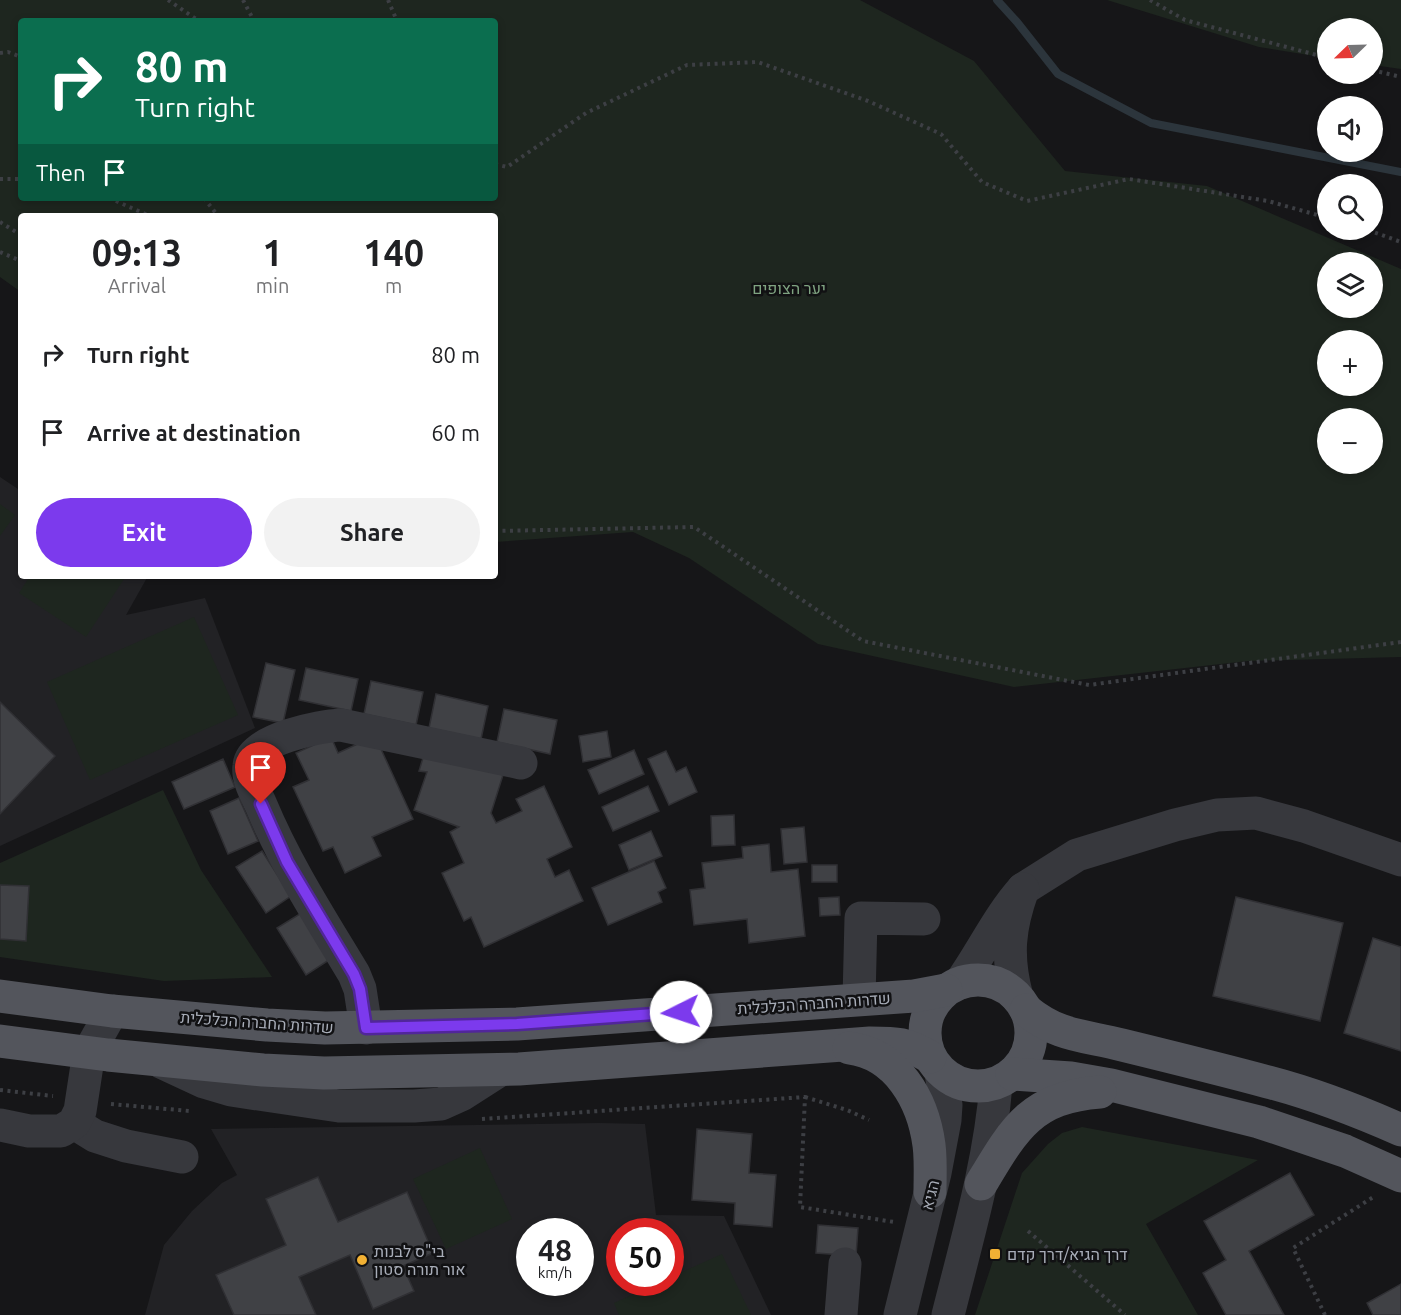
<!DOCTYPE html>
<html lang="en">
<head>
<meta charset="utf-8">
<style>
	:root { --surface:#fff; --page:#f2f2f2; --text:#202124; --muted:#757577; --accent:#7c3aed }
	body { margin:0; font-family:Ubuntu,Heebo,sans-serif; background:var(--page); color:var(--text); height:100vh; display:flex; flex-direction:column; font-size:22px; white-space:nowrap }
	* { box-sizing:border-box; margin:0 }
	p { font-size:20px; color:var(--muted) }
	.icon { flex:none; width:33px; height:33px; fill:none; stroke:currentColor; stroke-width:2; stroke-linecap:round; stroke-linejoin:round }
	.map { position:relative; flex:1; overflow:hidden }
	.side { position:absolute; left:18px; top:213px; width:480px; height:366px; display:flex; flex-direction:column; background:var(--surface); border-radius:6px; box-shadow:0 3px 9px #0003 }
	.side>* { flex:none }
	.guide { position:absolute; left:18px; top:18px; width:480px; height:183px; border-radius:6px; box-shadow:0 3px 9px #0003; background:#0b6e4f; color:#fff; overflow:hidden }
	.needle { width:39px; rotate:247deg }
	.controls { position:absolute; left:1317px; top:18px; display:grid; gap:12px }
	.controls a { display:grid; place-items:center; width:66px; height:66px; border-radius:50%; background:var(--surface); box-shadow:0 3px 9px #0003; font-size:30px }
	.speed { position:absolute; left:516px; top:1218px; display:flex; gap:12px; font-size:30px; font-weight:700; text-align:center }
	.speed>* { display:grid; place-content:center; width:78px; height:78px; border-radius:50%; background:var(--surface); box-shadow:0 3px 9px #0003; line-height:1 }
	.speed small { font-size:15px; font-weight:400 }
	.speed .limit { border:9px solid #d22; background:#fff; color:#111 }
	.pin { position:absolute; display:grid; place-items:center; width:51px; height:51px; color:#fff; margin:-62px -26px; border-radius:50% 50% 50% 0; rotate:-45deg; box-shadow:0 0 6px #0007 }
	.pin .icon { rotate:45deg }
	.me { position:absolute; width:66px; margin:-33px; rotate:266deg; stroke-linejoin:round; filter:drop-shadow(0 0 4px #0008) }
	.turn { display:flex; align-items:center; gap:21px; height:126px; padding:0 18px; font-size:27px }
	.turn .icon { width:78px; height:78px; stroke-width:2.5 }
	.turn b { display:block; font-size:42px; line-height:51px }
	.then { display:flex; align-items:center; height:57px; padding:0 18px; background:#0003; gap:12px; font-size:22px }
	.eta { display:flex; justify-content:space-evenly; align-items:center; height:102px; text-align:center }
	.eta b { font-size:36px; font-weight:700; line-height:42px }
	.button { display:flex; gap:12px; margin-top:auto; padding:12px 18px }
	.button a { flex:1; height:69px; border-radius:36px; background:var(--accent); color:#fff; font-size:24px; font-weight:700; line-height:69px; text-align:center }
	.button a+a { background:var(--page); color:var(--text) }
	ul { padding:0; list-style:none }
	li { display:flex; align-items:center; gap:18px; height:78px; padding:0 18px }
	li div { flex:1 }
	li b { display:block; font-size:22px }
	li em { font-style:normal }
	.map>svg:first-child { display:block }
</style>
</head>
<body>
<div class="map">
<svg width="1401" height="1315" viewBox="0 0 1401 1315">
	<rect width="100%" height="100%" fill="#161618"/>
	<g fill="#222225" fill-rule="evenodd">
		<polygon points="0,477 21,491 21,576 148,576 126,615 205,598 255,728 0,846"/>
		<path d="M 599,1123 L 645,1124 L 656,1215 L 724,1216 L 771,1315 L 145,1315 L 164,1245 L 192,1211 L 222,1183 L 237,1175 L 211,1129 ZM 530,1232 L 580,1232 L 580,1282 L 530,1282 ZM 620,1232 L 670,1232 L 670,1282 L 620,1282 Z"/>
	</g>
	<g fill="#1e261f" fill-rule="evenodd">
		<path d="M 0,0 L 860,0 L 974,61 L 1065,171 L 1207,186 L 1401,269 L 1401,657 L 1248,661 L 1014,687 L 818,644 L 689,558 L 633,532 L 495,542 L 495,216 L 21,216 L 21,292 L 0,277 ZM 21,21 L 495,21 L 495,198 L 21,198 ZM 1372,262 L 1372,308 L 1328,308 L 1328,262 ZM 1328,340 L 1372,340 L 1372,386 L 1328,386 ZM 1328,418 L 1372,418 L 1372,464 L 1328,464 Z"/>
		<polygon points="1107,0 1401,0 1401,69 1373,65 1372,28 1328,28 1327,58 1259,47"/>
		<polygon points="0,504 15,515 0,536"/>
		<polygon points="30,576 126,576 86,637 19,593"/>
		<polygon points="194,617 238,715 90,780 47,682"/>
		<polygon points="163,790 201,870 272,977 164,981 0,957 0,863"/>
		<polygon points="1082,1127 1258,1160 1146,1224 1198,1315 975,1315 1022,1173 1048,1144 1062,1133"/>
		<polygon points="480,1148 512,1219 446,1249 413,1179"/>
		<polygon points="722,1254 751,1315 619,1315 614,1303 659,1283 670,1282 671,1277"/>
	</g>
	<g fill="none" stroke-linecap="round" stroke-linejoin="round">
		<polyline stroke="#2c353c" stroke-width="8" points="997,0 1017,22 1058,74 1151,123 1401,172"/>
	</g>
	<g fill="#404145" stroke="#303034" stroke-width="1.5">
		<polygon points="266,663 295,670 283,723 253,717"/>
		<polygon points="306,668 358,679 351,711 299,700"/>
		<polygon points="371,681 423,692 416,725 364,714"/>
		<polygon points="436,694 488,706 481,739 429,728"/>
		<polygon points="0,702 55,756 0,814"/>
		<polygon points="504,709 557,720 550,754 497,742"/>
		<polygon points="607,731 611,757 583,762 579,736"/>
		<polygon points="375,736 413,819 372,837 381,856 345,873 333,847 323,851 293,787 309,780 296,753 331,737 338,753"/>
		<polygon points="426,748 503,775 491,813 496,823 522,811 516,799 544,786 572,847 547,859 555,877 569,870 583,901 484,947 471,917 464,921 442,873 464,863 450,832 459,827 414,810 427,772 419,771"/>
		<polygon points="634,750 644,774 599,794 588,770"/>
		<polygon points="666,751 676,772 686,767 697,792 669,805 648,759"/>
		<polygon points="223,759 235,787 184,809 172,782"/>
		<polygon points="648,786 659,811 613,831 602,807"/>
		<polygon points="239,798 258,841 228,854 210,811"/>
		<polygon points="734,815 735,845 712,846 711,816"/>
		<polygon points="804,827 807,862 784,864 781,829"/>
		<polygon points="651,831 662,856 629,870 619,845"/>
		<polygon points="769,844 771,872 798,869 805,936 749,943 747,919 694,925 690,890 705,888 702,863 743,858 742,847"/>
		<polygon points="262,851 291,896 266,913 236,867"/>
		<polygon points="654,861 666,888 658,892 662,902 608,925 592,888"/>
		<rect x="812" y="865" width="25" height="17"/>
		<polygon points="0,885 29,886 26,941 0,939"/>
		<polygon points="839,897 840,915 820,916 819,898"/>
		<polygon points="1236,897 1343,923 1320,1021 1213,996"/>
		<polygon points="303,912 332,958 306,975 277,928"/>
		<polygon points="1373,938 1401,947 1401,1051 1344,1033"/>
		<polygon points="697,1129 752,1134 749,1173 776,1175 772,1227 734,1224 735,1203 692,1200"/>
		<polygon points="1290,1173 1314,1215 1249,1251 1284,1315 1226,1315 1203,1273 1226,1260 1204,1221"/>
		<polygon points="318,1177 338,1222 407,1192 433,1253 403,1266 414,1291 373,1309 350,1255 299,1277 316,1315 234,1315 216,1275 286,1245 266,1199"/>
		<polygon points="818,1225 858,1228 856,1256 816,1253"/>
		<polygon points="1401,1284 1401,1315 1373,1315 1367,1303"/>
	</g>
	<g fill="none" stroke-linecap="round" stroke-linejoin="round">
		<g stroke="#3d3f44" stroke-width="4" stroke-dasharray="3 4.5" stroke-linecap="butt">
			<polyline points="168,0 199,21"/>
			<polyline points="243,0 254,21"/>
			<polyline points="388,0 397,21"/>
			<polyline points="1150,0 1185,20 1328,58"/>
			<polyline points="0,53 8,52 21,57"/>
			<polyline points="1372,70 1401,77"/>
			<polyline points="495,164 507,167 586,113 687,65 758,62 868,101 941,134 982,182 1027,201 1129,179 1268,201 1328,218"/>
			<polyline points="0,179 21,179"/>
			<polyline points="109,198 150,216"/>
			<polyline points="204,198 218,216"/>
			<polyline points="0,222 21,235"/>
			<polyline points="1368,230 1401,242"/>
			<polyline points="0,252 21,261"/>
			<polyline points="495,531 694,527 863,641 1089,685 1401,642"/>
			<polyline points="0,1090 53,1096"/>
			<polyline points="805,1097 847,1110 869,1120"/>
			<polyline points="111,1104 190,1111"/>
			<polyline points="482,1119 805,1097 800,1207 894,1222"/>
			<polyline points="1028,1231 1125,1315"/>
			<polyline points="1325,1315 1293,1248 1375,1196"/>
		</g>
		<g stroke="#37383d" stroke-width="33">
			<polyline points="1023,889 1077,855 1175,825 1217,815 1256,813 1304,826 1401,860"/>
			<path d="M 960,983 C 982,952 998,917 1023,889 C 1009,928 1006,956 1017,997"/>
			<polyline points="859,999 861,918 924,919"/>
			<path d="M 366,1028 L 360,989 L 354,974 C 321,919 286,865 261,805 C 256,794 247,779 249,766 C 251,739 320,726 341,725 L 521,763"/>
			<polyline points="161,1062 204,1082 231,1090 339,1106 414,1106 441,1104 461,1095 500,1070"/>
			<polyline points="74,1123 95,1136 126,1146 182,1157"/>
			<polyline points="0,1125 29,1131 61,1131 74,1123 80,1111 89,1052 112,1011"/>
			<polyline points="841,1315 845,1264"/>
			<polyline points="900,1315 935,1173 945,1120 946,1105 941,1073"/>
			<path d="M 948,1315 C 967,1239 990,1162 996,1084"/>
		</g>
		<g stroke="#53555c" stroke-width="33">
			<circle cx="978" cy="1033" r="53"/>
			<polyline points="0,996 112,1011 267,1025 325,1028 517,1024 914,996 946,990"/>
			<path d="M 1026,1010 C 1059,1037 1083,1035 1122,1045 C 1171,1057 1220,1069 1268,1082 C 1314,1094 1358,1111 1401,1130"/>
			<path d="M 0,1041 L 108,1055 L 263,1070 L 324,1073 L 519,1069 L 870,1043 C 897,1043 906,1043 930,1057"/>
			<path d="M 849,1048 C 897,1054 923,1100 929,1145 C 931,1160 930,1177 930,1192"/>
			<polyline points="1012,1074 1071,1078 1111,1085 1259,1122 1345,1151 1401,1176"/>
			<path d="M 981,1184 C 1014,1129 1031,1097 1100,1092"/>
		</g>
	</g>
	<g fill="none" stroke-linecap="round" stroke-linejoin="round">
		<g stroke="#51269a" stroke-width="15">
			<polyline id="route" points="261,804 287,862 354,974 360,989 366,1028 517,1024 681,1012"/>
		</g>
		<use href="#route" stroke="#7c3aed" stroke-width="10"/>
	</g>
	<g fill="#f2b134" stroke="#111113" stroke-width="2">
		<rect x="989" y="1248" width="12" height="12" rx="3"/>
		<circle cx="362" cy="1260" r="6"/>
	</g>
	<g text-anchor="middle" stroke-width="5" stroke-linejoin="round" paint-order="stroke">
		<g font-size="16" fill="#7fa381" stroke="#111113">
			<text x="789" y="294">יער הצופים</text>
		</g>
		<g font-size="16" fill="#a8adb8" stroke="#111113">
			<text transform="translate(814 1003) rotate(-4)" y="6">שדרות החברה הכלכלית</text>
			<text transform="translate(257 1022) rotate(4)" y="6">שדרות החברה הכלכלית</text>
			<text transform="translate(930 1195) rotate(-76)" y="6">הגיא</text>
		</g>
		<g font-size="16" fill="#a8adb8" stroke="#111113" text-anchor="start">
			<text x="374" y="1257">בי"ס לבנות<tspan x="374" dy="18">אור תורה סטון</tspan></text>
			<text x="1007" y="1260">דרך הגיא/דרך קדם</text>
		</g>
	</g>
</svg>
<div class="controls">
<a><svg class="needle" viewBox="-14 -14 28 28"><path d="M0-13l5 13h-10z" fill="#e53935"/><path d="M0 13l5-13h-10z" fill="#757577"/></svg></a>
<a><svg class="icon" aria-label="sound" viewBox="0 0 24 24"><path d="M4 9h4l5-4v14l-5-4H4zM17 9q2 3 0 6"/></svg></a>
<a><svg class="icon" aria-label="search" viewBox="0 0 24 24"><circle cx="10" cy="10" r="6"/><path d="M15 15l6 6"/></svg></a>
<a><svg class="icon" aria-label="layers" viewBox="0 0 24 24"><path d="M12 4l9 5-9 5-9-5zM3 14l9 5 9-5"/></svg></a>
<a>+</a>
<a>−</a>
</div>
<div class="speed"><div>48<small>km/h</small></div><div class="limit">50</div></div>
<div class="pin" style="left:261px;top:804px;background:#d93025"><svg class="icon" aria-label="arrive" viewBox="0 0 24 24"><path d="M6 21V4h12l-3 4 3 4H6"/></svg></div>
<svg class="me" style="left:681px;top:1012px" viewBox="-20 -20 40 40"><circle r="19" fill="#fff"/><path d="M0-13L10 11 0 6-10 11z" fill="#7c3aed"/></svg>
<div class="guide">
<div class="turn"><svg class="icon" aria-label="right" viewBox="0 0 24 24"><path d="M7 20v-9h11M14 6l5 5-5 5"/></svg><div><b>80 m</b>Turn right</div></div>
<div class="then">Then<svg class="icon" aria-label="arrive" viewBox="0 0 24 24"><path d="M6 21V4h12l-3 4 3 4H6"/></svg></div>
</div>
<section class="side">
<div class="eta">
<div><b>09:13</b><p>Arrival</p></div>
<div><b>1</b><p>min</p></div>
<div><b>140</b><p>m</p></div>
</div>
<ul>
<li><svg class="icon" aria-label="right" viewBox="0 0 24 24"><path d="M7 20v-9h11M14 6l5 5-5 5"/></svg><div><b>Turn right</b></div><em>80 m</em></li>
<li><svg class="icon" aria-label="arrive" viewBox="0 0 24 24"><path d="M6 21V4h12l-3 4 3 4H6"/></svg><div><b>Arrive at destination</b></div><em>60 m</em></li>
</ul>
<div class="button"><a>Exit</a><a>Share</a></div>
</section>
</div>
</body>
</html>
